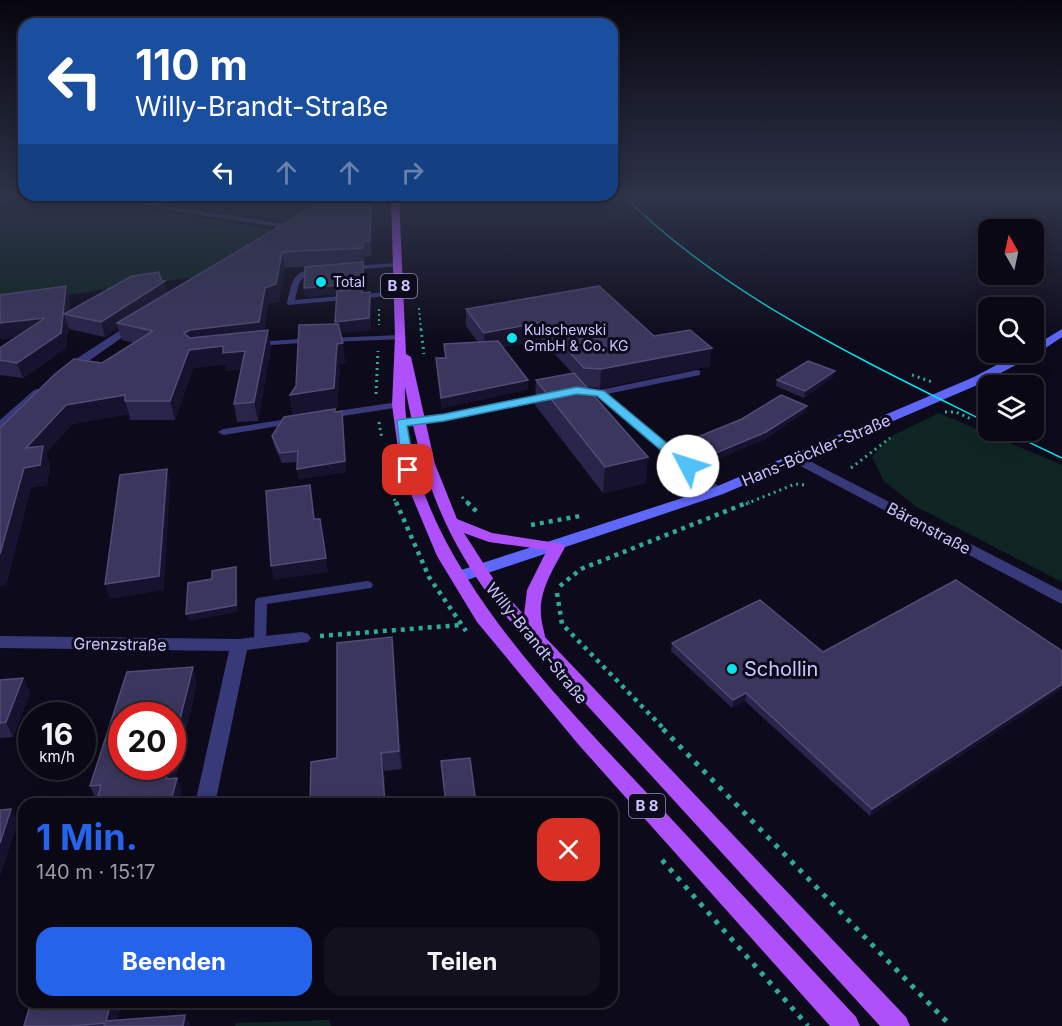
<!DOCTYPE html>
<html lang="de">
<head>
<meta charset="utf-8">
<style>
	:root { --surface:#0a0814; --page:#13111d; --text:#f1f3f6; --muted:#999aa0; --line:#2a2934; --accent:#2563eb }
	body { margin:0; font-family:Inter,sans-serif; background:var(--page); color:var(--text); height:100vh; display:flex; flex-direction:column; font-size:22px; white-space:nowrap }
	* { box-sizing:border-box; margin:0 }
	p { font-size:20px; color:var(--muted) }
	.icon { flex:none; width:33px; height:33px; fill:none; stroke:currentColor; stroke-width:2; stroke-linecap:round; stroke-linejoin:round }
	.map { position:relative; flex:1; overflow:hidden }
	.side { position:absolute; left:18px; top:798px; width:600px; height:210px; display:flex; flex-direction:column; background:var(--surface); border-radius:18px; box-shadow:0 3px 15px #0003,0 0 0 2px var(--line) }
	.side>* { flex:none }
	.banner { position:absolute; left:18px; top:18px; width:600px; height:183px; border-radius:18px; box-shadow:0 3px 15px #0003,0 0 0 2px var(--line); background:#1a4fa0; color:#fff; overflow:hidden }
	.needle { width:39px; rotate:351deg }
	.controls { position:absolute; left:978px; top:219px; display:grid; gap:12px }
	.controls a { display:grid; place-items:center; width:66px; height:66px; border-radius:12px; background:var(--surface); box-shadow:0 3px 15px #0003,0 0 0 2px var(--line); font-size:30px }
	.speed { position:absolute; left:18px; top:702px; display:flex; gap:12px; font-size:30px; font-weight:700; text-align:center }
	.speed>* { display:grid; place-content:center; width:78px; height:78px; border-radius:50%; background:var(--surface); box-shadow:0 3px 15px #0003,0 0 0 2px var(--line); line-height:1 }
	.speed small { font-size:15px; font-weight:400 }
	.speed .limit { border:9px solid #d22; background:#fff; color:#111 }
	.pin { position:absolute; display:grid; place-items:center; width:51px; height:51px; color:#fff; margin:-26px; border-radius:12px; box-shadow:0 3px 9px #0006 }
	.me { position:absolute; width:66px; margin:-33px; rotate:310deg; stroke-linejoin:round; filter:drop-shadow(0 0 4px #0008) }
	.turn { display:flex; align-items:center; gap:21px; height:126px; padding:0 18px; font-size:27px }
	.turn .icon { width:78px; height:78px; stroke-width:2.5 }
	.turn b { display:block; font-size:42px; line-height:51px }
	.lanes { display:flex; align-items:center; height:57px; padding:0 18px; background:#0003; justify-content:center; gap:30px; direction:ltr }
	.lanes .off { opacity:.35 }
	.round { display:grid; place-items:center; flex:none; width:63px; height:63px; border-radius:18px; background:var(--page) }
	.overview { display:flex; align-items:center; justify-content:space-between; height:102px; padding:0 18px }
	h1 { font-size:36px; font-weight:700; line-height:45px; color:var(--accent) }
	.action { display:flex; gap:12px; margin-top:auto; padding:12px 18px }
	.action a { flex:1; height:69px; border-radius:18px; background:var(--accent); color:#fff; font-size:24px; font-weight:700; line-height:69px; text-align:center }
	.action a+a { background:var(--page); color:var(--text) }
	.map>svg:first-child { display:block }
</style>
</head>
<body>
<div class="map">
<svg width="1062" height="1026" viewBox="0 0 1062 1026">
	<rect width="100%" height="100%" fill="#0d0b1b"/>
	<g fill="#0f2523">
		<polygon points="51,197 109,197 162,210 274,230 196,277 0,304 0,213"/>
		<polygon points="134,197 330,197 291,220 284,221 200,210"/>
		<polygon points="935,197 1062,197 1062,207"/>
		<polygon points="939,413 1062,465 1062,582 915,506 884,481 872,457 890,437"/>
		<polygon points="329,1020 331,1026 235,1026 235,1023"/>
	</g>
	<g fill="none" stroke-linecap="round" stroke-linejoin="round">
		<g stroke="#2faa99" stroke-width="2" stroke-dasharray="2 3" stroke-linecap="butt">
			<polyline points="419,308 421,330"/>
			<polyline points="379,309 379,325"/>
		</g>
		<g stroke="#2faa99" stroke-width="3" stroke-dasharray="2 4" stroke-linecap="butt">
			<polyline points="421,329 424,354"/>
			<polyline points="912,375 932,382"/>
			<polyline points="376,394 378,351"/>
			<polyline points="945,412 956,412 971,419"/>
			<polyline points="379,422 382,439"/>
			<polyline points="851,468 890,438"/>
			<polyline points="387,476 396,504"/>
			<polyline points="462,497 469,504"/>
			<polyline points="746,504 795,484 806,485"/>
		</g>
		<g stroke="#2faa99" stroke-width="4.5" stroke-dasharray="4 5" stroke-linecap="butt">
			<polyline points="396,502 429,577 466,631"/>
			<polyline points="467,502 478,513"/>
			<polyline points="531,525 580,516"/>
			<polyline points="560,586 581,569 749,502"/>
			<polyline points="557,593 562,624 665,730"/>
			<polyline points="320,636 461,625"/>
		</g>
		<g stroke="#2faa99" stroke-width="5" stroke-dasharray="4.5 7" stroke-linecap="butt">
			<polyline points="663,729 951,1026"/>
			<polyline points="662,860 808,1026"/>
		</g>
		<g fill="#373979" fill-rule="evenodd">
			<polygon points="119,197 130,197 168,206 292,225 295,227 292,229 168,210"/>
			<polygon points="397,263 401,265 399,266 350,270 346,268 350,266"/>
			<path d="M 319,268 L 323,270 L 322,272 C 299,275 300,279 295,300 L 399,291 L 403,293 L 399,295 L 288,305 L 287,303 C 292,280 293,270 319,268 Z"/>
			<polygon points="401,335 405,337 404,339 329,342 325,340 329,338"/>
			<polygon points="313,338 316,338 316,342 257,346 253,344 257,342"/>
			<polygon points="697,370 700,371 700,375 607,394 722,489 723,491 718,494 714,493 598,395 578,394 574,391 578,388 600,390"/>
			<polygon points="548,394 551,395 551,399 445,421 401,426 396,423 401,420 445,415"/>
			<polygon points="398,402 402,405 401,407 330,418 325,415 330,412"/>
			<polygon points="294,418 297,419 299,421 297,423 223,435 218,432 223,429"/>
			<polygon points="367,581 371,582 373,585 371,588 267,604 266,643 264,646 256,646 254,643 255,601 257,598"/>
		</g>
		<g fill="#373979" fill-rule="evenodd">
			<polygon points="136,320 140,321 140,325 70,374 62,374 62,368"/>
			<polygon points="38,389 44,393 42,396 5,430 0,431 0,420 34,390"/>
			<polygon points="796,454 1062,591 1062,604 791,461 789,458 791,455"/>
			<polygon points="302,632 308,634 311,638 308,642 247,650 215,804 195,804 229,651 0,648 0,636 239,639"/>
		</g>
		<polygon fill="#6068fb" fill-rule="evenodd" points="1062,329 1062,337 1038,353 982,383 723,494 464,581 458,582 450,577 452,573 713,488 974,377 1021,352 1034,352 1034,346"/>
		<path fill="#af51fb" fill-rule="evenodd" d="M 391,197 L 399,197 L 406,354 L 411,357 L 435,464 L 457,519 L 492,533 L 563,544 L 565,547 C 554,568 539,590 541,614 C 541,622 544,629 545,637 L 906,1017 L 910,1026 L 880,1026 L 500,610 C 443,537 422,476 405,387 C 400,547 562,702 664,811 C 728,880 792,948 856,1017 L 860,1026 L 830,1026 L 578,744 L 477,622 L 437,556 L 401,470 L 392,405 L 395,337 ZM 464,533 L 489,542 L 547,550 L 527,590 L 524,615 L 496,583 Z"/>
		<g stroke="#05e5eb" stroke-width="1.5">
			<path d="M 625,197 C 724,296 864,361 988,423"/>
			<polyline points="1003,430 1062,458"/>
		</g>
	</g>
	<g fill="#29244a">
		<polygon points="372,197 372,256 365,257 365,263 363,263 364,271 364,292 362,292 370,292 371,303 371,330 340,333 345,363 340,364 337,409 335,409 335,412 343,421 346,472 299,479 297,469 298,462 282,463 274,446 272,436 293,416 290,395 335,324 337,294 305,297 304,288 327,265 285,268 279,301 268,304 264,330 271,347 258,421 237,422 234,404 241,369 227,371 225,364 193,368 175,420 130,420 129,414 72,424 46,453 50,465 47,485 31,487 6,585 0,586 0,428 134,343 122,340 118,328 105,337 69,329 68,326 66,348 23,378 0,375 0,348 16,337 0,339 0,295 70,301 69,311 159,272 161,280 167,293"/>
		<polygon points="466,309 654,336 710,366 600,388 586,387 646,483 603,493 535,405 536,380 572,373 542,340 503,347 528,380 528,389 442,408 436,358 445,358 444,344 478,342 466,326"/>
		<polygon points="835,371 833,377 804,398 776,386 777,380"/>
		<polygon points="807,406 805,412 765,439 710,462 687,448 688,441"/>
		<polygon points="956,580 870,816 745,701 732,708 671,651 672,643 823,652"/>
		<polygon points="392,637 402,769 384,771 386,804 310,804 337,758"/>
		<polygon points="23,678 30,693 13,737 0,738 0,680"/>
		<polygon points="197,682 175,778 177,778 182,793 97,801 90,786"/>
		<polygon points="31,1002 122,1002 117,1020 185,1015 190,1026 24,1026"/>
	</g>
	<g fill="#17132f">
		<polygon points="371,197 372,197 372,256 370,241"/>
		<polygon points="363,241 365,257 365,263 363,248"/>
		<polygon points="282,252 285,268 279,301 268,304 262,340 194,347 184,333 265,288"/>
		<polygon points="363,262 364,271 364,292 305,297 304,288"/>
		<polygon points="159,272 162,283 165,281 168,295 117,323 118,328 105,337 101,322"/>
		<polygon points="66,286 70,301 69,315 64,314 68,326 66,348 23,378 17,363"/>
		<polygon points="370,292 371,303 371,330 336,334 335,322"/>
		<polygon points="45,318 50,333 0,339 0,323"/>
		<polygon points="542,322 542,340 485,350 484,333"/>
		<polygon points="268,330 271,347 258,421 254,402"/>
		<polygon points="343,343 345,363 340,364 337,409 293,416 290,395 337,344"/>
		<polygon points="223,346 245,351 249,368 227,371 225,364 193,368 175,420 170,401 189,350"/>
		<polygon points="712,348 710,366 600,388 601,369"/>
		<polygon points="835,371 833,377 804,398 805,391"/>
		<polygon points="528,380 528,389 442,408 441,398"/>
		<polygon points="125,395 125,401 129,414 72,424 46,453 50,465 47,485 31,487 6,585 0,586 0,554 26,448 66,405"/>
		<polygon points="807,406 805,412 765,439 710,462 711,455"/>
		<polygon points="342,411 346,472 299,479 297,469"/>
		<polygon points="648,457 646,483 603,493 605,467"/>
		<polygon points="167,469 170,483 164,590 110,599 105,584"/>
		<polygon points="320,519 328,572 274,580 271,566"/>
		<polygon points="236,567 237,575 238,612 189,621 186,614"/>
		<polygon points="392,637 394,655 402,769 399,751"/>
		<polygon points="193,667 197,682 171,794 166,779 169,766 172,766 172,751"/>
		<polygon points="23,678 30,693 13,737 6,722"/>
		<polygon points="1062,684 1062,689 870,816 872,809"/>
		<polygon points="746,693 745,701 732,708 733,700"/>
		<polygon points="381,753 384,771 386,804 385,804"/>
		<polygon points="177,778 182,793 179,804 170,804"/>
		<polygon points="11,809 18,822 0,877 0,843"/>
		<polygon points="111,1002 122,1002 116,1026 106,1021"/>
		<polygon points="185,1015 190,1026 183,1026"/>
	</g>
	<g fill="#3a365d" stroke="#514c76" stroke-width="1.5">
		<polygon points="329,197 371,197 370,241 363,241 363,248 282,252 276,284 265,288 259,322 190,330 184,333 190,338 268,330 254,402 234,404 245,351 223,353 223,346 189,350 170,401 125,401 125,395 66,405 26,448 43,446 40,465 24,468 0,554 0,428 55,374 74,359 102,363 153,331 117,323 122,320"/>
		<polygon points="363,262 363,283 304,288 305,267"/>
		<polygon points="159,272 161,280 165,281 101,322 64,314 132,276"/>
		<polygon points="66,286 61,333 17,363 0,360 0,348 45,318 0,323 0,295"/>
		<polygon points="599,286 654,336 690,330 712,348 601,369 584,368 542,322 484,333 466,309"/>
		<polygon points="362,289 362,293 370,292 369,318 335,322 337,291"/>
		<polygon points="338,324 343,343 337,344 334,388 290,395 296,386 299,325"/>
		<polygon points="498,341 528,380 441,398 436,358 446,358 444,344"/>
		<polygon points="808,361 835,371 805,391 777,380"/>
		<polygon points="574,373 648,457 605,467 536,380"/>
		<polygon points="781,395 807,406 766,432 711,455 688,441 742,419"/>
		<polygon points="335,409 335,412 342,411 345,461 297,469 298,451 280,453 272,436 284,417"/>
		<polygon points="167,469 159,576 105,584 120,475"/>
		<polygon points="310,485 314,519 320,519 326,558 271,566 266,491"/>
		<polygon points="236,567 236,605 186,614 188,583 212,579 212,571"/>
		<polygon points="956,580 1062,651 1062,684 872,809 746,693 733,700 672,643 760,600 823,652"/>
		<polygon points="392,637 399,751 381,753 385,804 310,804 311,762 337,758 337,643"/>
		<polygon points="193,667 172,751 172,716 122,716 122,766 169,766 166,779 177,778 170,804 96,804 101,785 90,786 127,672"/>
		<polygon points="23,678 6,722 0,723 0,680"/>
		<polygon points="470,758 476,804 446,804 441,761"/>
		<polygon points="11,809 0,843 0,810"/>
		<polygon points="31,1002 111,1002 106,1021 185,1015 183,1026 104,1026 105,1023 71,1026 24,1026"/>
	</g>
	<linearGradient id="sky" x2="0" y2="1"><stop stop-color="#07060f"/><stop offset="0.58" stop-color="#2f344a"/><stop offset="1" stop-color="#2f344a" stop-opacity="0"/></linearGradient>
	<rect width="1062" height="341" fill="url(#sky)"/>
	<polygon fill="#4fc3f7" stroke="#337fa1" stroke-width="1.5" points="577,387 604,391 692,464 692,469 683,469 597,396 577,394 444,421 407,426 415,470 408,474 402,470 397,420 444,414"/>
	<g fill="#05e5eb" stroke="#0d0b1b" stroke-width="2">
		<circle cx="321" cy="282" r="6"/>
		<circle cx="512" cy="338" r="6"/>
		<circle cx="732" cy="669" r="6"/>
	</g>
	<g text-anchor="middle" stroke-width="6" stroke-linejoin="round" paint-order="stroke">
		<g font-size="14" fill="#c9c7fe" stroke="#0d0b1b" text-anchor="start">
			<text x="333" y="287">Total</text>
			<text x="524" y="335">Kulschewski<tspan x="524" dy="16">GmbH &amp; Co. KG</tspan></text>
		</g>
		<g fill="#0d0b1b" stroke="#918fba" stroke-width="1.5">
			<rect x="381" y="274" width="36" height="24" rx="4.5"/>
			<rect x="629" y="794" width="36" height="24" rx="4.5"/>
		</g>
		<g font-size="15" font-weight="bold" fill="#c9c7fe">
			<text x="399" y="291">B 8</text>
			<text x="647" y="811">B 8</text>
		</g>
		<g font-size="16" fill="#c9c7fe" stroke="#0d0b1b">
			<text transform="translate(816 450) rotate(-23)" y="6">Hans-Böckler-Straße</text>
			<text transform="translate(929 528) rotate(28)" y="6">Bärenstraße</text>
			<text transform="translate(537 643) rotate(51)" y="6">Willy-Brandt-Straße</text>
			<text transform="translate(120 644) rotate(1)" y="6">Grenzstraße</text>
		</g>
		<g font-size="20" fill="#c9c7fe" stroke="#0d0b1b" text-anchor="start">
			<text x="744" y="676">Schollin</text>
		</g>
	</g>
</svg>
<div class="controls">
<a><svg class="needle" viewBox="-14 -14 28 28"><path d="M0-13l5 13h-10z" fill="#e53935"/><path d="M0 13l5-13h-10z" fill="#999aa0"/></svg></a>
<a><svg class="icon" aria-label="search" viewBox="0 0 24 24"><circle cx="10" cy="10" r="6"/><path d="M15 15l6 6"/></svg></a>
<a><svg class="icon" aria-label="layers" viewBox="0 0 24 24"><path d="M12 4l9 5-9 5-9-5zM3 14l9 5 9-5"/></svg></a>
</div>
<div class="speed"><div>16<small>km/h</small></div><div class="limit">20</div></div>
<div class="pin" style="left:408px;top:470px;background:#d93025"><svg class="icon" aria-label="arrive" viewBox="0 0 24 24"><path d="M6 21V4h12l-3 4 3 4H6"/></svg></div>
<svg class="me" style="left:688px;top:466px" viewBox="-20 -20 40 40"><circle r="19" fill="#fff"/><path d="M0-13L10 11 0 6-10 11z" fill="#4fc3f7"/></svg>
<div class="banner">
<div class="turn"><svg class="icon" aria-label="left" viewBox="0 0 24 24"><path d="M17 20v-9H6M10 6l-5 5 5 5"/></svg><div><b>110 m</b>Willy-Brandt-Straße</div></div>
<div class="lanes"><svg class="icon" aria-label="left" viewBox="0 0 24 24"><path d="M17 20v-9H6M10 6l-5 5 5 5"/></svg><svg class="icon off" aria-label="ahead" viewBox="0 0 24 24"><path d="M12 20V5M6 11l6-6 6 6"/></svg><svg class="icon off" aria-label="ahead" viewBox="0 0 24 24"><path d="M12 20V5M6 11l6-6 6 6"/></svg><svg class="icon off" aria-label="right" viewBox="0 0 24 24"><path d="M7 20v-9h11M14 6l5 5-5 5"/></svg></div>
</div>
<section class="side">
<div class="overview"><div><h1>1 Min.</h1><p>140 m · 15:17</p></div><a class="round" style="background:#d93025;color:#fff"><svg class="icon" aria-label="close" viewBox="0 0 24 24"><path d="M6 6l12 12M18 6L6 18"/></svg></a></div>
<div class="action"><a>Beenden</a><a>Teilen</a></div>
</section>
</div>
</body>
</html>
